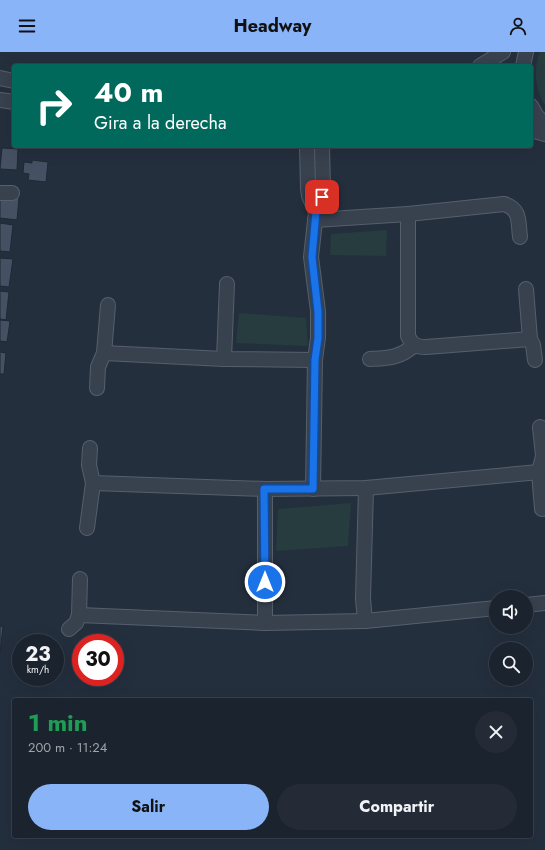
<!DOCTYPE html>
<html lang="es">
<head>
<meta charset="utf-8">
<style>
	:root { --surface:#1b232e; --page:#242b36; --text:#f1f3f6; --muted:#a0a4aa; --line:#39404a; --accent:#8ab4f8 }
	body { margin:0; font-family:Jost,sans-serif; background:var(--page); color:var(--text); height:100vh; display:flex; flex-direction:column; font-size:15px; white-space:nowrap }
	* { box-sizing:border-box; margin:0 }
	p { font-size:13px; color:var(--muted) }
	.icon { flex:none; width:22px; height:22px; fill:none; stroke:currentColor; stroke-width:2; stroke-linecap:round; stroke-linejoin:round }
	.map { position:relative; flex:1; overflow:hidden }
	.drawer { position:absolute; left:12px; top:646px; width:521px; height:140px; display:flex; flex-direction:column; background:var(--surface); border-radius:4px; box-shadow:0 4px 16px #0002,0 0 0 1px var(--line) }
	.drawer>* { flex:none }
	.hud { position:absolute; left:12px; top:12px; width:521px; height:84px; border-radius:4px; box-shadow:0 4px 16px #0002,0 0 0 1px var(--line); background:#00695c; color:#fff; overflow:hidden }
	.controls { position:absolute; left:489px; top:538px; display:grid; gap:8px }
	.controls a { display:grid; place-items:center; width:44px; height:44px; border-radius:50%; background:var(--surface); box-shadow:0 4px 16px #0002,0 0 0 1px var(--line); font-size:20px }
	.speed { position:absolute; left:12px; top:582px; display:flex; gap:8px; font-size:20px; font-weight:700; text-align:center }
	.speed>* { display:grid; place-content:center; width:52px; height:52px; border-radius:50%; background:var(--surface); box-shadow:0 4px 16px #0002,0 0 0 1px var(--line); line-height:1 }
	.speed small { font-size:10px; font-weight:400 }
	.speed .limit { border:6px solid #d22; background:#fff; color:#111 }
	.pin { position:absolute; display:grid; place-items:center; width:34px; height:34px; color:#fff; margin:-17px; border-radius:8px; box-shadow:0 2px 6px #0006 }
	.me { position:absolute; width:44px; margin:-22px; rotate:0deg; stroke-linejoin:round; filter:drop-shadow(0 0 3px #0008) }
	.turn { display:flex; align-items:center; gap:14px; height:84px; padding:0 16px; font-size:18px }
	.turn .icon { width:52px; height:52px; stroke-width:2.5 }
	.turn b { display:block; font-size:28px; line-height:34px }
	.round { display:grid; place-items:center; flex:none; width:42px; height:42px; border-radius:21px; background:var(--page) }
	.overview { display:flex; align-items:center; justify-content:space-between; height:68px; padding:0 16px }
	h1 { font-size:24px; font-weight:700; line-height:30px; color:#1e9e55 }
	.cta { display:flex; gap:8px; margin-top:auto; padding:8px 16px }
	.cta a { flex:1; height:46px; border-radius:24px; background:var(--accent); color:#111; font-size:16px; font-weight:700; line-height:46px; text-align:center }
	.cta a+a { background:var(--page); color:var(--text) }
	header { display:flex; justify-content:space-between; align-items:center; height:52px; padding:0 16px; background:var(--accent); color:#111; font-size:18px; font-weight:700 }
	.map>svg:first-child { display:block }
</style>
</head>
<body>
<header><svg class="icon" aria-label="menu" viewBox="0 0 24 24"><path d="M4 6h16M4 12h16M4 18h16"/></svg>Headway<svg class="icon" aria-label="person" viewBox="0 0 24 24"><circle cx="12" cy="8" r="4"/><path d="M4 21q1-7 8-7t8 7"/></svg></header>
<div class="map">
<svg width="545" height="798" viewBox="0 0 545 798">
	<rect width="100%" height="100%" fill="#242f3e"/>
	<g fill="#263c3f">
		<path d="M 540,0 L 545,0 L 545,53 C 535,39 533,16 540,0 Z"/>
		<polygon points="387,178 386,204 330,203 331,182"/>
		<polygon points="239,261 306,266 308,294 236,291"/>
		<polygon points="351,451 348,494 276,499 278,457"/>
	</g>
	<g fill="#455162" stroke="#1f2835">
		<polygon points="2,96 18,97 17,118 0,117"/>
		<polygon points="32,108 48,110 46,130 28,128 29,122 23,121 24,110 32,111"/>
		<polygon points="0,145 19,146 17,168 0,166"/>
		<polygon points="0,171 13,173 10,200 0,199"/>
		<polygon points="0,206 13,207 9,235 0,234"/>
		<polygon points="0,239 9,240 6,268 0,267"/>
		<polygon points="0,268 10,269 7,290 0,289"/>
		<polygon points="0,300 6,301 4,322 0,322"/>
		<polygon points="0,574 3,575 0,601"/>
	</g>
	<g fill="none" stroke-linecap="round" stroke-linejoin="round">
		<g stroke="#565f6c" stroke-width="16">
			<g id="minor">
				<polyline points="480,14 503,0"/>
				<polyline points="523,14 526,0"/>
				<polyline points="0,26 14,29"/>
				<polyline points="0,48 14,50"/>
				<polyline points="531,54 536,63 545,73"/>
				<polyline points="531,78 545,82"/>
				<polyline points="307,94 308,137 309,144 316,160"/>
				<polyline points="0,141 12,141"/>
				<path d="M 408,162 L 408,284 C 412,293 416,295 426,295 L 530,287"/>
				<path d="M 315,168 L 408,162 L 504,152 C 521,157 518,170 520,185"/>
				<polyline points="526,237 530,287 533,293 535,308"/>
				<polyline points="104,301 224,307 315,308"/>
				<polyline points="224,307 227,232"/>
				<path d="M 370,307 C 387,306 401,306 414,293"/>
				<polyline points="97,336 98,315 104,301 108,253"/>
				<polyline points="540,375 543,404 539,420 542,457"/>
				<polyline points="93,431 265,437 366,436 539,420"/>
				<polyline points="265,437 265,571"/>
				<polyline points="313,437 315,308 318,286 318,259 311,205 316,160 322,145 323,138 322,94"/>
				<polyline points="87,476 93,431 89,413 90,396"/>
				<polyline points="526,553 545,551"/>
				<polyline points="79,563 265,571 365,569 496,556"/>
				<polyline points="365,569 363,547 366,436"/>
				<polyline points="69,577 76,571 79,563 80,527"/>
			</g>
		</g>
		<use href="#minor" stroke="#38414e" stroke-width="14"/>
	</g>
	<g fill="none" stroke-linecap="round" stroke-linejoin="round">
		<g stroke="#114b97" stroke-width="10">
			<polyline id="route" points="265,530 264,437 313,437 315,308 318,286 318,260 312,205 316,160 322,145"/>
		</g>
		<use href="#route" stroke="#1a73e8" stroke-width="7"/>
	</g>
</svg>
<div class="controls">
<a><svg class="icon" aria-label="sound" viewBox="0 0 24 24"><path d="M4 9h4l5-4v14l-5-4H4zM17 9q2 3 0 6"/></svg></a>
<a><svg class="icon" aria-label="search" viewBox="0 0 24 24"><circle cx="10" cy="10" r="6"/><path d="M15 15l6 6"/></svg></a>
</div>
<div class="speed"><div>23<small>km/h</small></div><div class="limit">30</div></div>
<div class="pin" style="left:322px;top:145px;background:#d93025"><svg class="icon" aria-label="arrive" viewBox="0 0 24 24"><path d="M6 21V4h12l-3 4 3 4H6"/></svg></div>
<svg class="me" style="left:265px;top:530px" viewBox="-20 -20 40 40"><circle r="17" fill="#1a73e8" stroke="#fff" stroke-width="3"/><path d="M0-11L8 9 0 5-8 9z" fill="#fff"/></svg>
<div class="hud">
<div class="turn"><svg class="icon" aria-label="right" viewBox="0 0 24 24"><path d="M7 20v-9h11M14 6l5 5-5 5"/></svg><div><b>40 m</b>Gira a la derecha</div></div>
</div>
<section class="drawer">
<div class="overview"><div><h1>1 min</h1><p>200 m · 11:24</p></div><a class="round"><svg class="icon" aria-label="close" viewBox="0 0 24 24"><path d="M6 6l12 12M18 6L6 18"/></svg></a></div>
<div class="cta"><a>Salir</a><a>Compartir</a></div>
</section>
</div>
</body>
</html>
